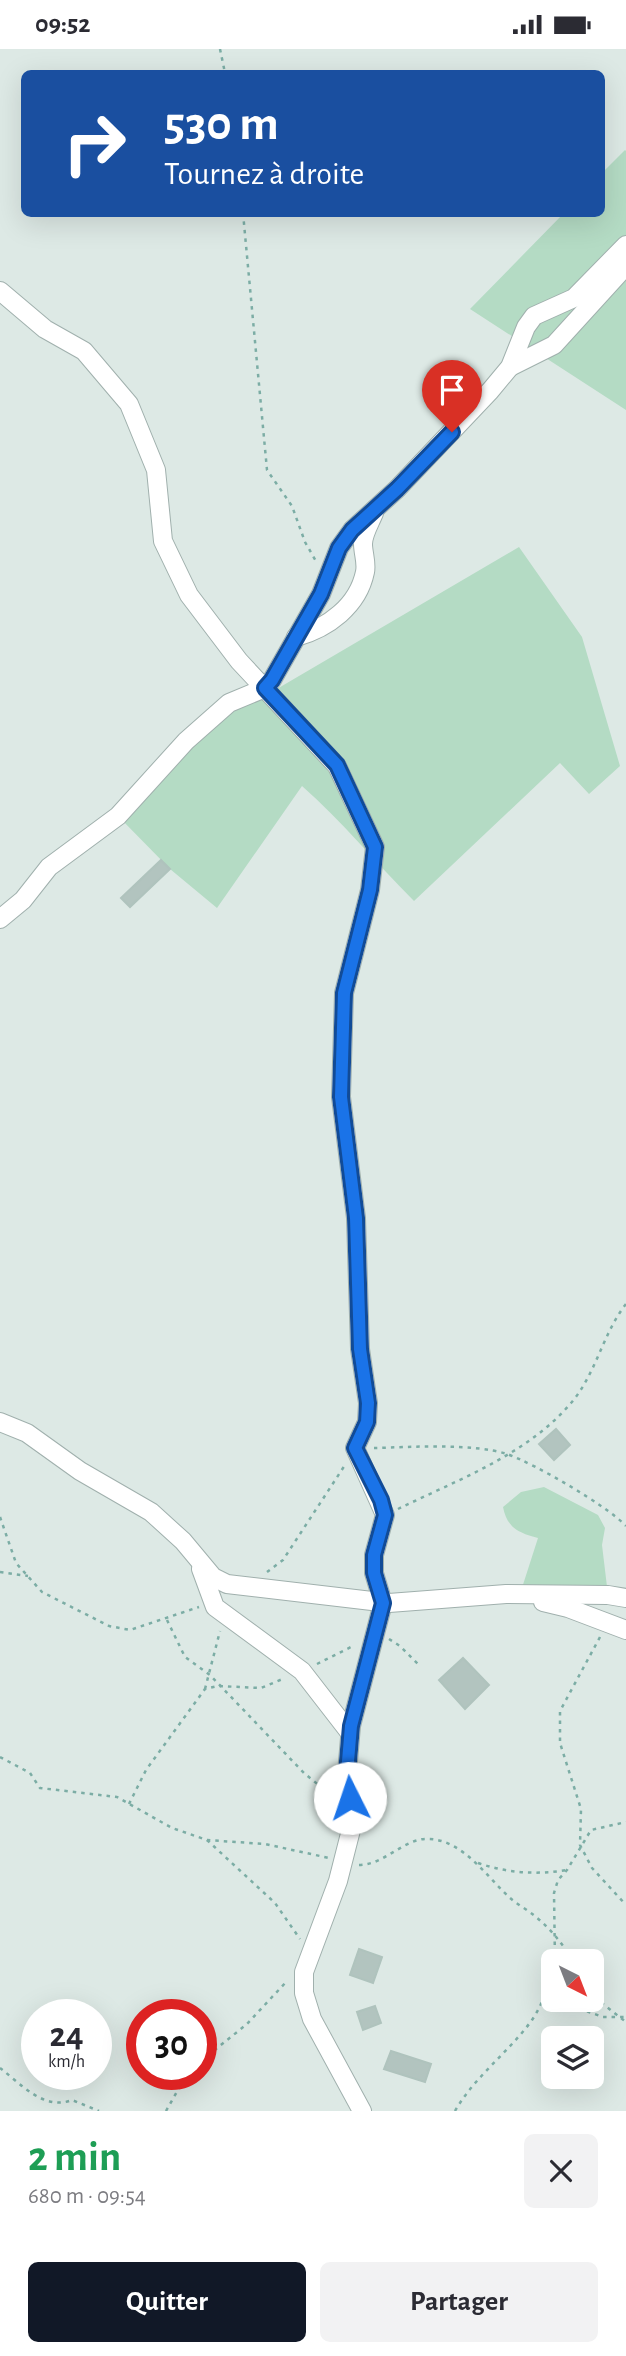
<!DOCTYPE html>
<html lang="fr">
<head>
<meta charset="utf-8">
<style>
	:root { --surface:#fff; --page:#f2f2f3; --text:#2b2b33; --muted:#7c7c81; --accent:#111827 }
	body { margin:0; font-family:"Alegreya Sans",sans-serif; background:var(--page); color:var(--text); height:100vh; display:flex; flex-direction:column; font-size:26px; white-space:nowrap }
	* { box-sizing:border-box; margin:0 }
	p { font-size:23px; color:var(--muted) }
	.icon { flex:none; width:38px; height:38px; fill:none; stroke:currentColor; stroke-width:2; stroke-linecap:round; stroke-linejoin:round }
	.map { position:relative; height:2062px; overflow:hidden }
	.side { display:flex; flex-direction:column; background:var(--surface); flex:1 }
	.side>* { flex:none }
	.banner { position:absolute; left:21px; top:21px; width:584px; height:147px; border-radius:10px; box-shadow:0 7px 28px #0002; background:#1a4fa0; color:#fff; overflow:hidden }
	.needle { width:46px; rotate:138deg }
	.controls { position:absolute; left:541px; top:1900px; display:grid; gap:14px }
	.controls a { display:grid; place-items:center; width:63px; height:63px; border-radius:10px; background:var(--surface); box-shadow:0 7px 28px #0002; font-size:35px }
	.speed { position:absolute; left:21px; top:1950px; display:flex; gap:14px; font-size:35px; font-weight:700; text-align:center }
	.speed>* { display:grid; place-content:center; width:91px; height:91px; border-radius:50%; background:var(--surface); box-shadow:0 7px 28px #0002; line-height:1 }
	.speed small { font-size:18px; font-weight:400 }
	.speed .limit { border:10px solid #d22; background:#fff; color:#111 }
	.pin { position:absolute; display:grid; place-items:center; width:60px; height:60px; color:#fff; margin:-72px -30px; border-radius:50% 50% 50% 0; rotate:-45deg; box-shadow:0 0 7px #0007 }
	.pin .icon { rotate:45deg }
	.me { position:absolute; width:77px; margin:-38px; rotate:356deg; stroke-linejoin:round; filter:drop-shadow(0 0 5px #0008) }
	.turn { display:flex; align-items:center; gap:24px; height:147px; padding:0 28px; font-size:32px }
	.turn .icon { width:91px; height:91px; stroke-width:2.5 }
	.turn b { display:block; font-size:49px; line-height:60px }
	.round { display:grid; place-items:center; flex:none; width:74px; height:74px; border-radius:10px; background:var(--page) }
	.headline { display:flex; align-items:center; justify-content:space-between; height:119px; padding:0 28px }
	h1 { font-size:42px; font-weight:600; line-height:52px; color:#1e9e55 }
	.cta { display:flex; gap:14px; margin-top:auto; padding:14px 28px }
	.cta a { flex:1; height:80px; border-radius:10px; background:var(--accent); color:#fff; font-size:28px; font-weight:600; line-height:80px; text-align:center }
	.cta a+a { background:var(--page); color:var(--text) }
	.status { display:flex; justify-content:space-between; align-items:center; height:49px; padding:0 35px; background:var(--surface); direction:ltr }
	.status svg { height:19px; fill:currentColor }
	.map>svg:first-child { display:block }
</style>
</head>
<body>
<div class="status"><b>09:52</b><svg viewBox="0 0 49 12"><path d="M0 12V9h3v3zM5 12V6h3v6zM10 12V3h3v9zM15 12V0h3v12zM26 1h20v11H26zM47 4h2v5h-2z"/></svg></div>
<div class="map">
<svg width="626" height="2062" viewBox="0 0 626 2062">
	<rect width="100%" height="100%" fill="#dde9e5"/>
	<g fill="#b4dbc4">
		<polygon points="625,101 626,102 626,361 470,260 563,165 602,164 602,124"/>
		<path d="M 519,498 L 582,588 L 620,717 L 589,745 L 560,714 L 414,852 C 376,814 342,772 302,737 L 217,859 L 170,820 L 118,767 L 229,654 L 270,644 Z"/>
		<path d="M 544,1438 L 598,1466 L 605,1479 L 602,1496 L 608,1546 L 520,1545 L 538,1489 C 519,1484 507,1479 503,1458 L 521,1443 Z"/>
	</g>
	<g fill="#b2c4bf" stroke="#afc3bd" stroke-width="2">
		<polygon points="161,811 170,820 130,858 121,849"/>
		<polygon points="556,1380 570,1396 554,1411 539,1395"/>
		<polygon points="463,1609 489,1636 465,1660 439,1631"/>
		<polygon points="359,1900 382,1908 373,1934 350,1926"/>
		<polygon points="375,1957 381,1974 363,1981 357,1963"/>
		<polygon points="391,2002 431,2015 425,2033 384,2020"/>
	</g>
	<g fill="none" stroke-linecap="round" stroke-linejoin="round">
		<g stroke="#a0b0ad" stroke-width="20">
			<g id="minor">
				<polyline points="0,242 45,280 84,302 129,355 156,421 163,492 189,546 239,612 337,717 375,798 370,841 344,944 341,1048 356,1169 360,1300 368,1354 367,1373 355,1399 385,1466 374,1506 374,1524 383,1554 351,1677 347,1724 353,1773 338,1832 304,1923 304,1944 312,1970 362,2062"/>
				<polyline points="510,318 554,296 626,217"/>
				<path d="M 296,588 C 328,579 358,557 365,523 C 367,514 363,504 363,495 C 363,485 370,474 374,464"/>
				<polyline points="0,870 23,851 49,818 118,767 186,692 229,654 265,639 272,631 321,545 339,499 352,481 397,440 490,342 510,318 526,278 534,267 574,249 626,196"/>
				<polyline points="0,1373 27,1384 80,1422 151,1463 183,1492 213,1528 227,1535 389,1554 506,1545 608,1546 626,1549"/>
				<polyline points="201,1520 215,1558 302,1622 350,1684"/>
				<polyline points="543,1553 568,1559 626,1581"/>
			</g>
		</g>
		<g stroke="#7cada5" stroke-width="2.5" stroke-dasharray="3.5 5" stroke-linecap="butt">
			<polyline points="220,0 225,24"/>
			<polyline points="243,164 267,421 292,457 305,493 317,514"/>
			<path d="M 374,1399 C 411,1398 473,1394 507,1405 C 535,1415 606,1456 626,1477"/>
			<path d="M 398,1460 C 457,1431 527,1406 571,1354 C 596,1325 603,1284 626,1255"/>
			<polyline points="0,1468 16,1514 42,1543 109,1577 130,1581 199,1558"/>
			<polyline points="0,1523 28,1527"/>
			<polyline points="267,1523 283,1511 345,1416"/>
			<polyline points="167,1571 185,1608 210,1626 304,1724 332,1747"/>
			<polyline points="600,1588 560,1662 560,1694 581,1760 580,1796 592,1819 626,1856"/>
			<polyline points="389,1590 400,1597 420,1617"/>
			<polyline points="317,1615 355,1596"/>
			<polyline points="205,1640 220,1582"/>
			<polyline points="0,1708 30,1724 40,1739 117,1748 172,1779 207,1791 265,1795 329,1809"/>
			<polyline points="129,1755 146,1721 205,1640 218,1637 261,1639 285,1629"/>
			<polyline points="207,1791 275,1854 300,1890"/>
			<path d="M 478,1814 C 507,1824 536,1826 567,1821"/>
			<path d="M 359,1816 C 385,1816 405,1788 429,1790 C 463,1791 487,1828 510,1849 C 518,1856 528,1861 536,1868 C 552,1881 563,1896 574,1913"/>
			<polyline points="555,1913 554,1844 558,1831 567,1821 591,1781 626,1773"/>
			<polyline points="592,1939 603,1955 626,1973"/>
			<polyline points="544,1948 553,1951"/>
			<polyline points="555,1951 603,1968 626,1968"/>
			<polyline points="201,2012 247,1975 287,1932"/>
			<path d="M 0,2019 C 21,2035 44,2062 72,2051 L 99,2062"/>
			<polyline points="166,2062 187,2025"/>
			<path d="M 455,2062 C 475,2027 509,2003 532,1971 C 541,1958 547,1941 553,1926"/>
		</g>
		<use href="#minor" stroke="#fff" stroke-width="18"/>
	</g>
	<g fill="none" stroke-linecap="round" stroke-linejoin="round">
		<g stroke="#114b97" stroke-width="18">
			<polyline id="route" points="350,1749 347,1724 351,1677 383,1554 374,1524 374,1506 385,1466 381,1451 355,1399 367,1373 368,1354 360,1300 356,1169 341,1048 344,944 370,841 375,798 337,716 265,639 272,631 321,545 339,499 352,481 397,440 452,383"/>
		</g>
		<use href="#route" stroke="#1a73e8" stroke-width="12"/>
	</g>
</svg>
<div class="controls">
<a><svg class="needle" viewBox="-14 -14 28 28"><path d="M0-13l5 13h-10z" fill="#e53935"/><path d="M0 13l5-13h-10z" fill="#7c7c81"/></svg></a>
<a><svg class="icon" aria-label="layers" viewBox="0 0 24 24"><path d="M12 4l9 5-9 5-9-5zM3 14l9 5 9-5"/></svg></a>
</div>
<div class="speed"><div>24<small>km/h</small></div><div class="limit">30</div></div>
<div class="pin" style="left:452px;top:383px;background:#d93025"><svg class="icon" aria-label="arrive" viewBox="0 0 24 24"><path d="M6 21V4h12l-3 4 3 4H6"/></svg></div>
<svg class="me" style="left:350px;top:1749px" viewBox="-20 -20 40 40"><circle r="19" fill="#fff"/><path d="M0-13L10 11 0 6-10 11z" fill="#1a73e8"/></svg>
<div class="banner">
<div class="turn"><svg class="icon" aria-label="right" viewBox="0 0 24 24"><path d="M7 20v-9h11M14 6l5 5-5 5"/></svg><div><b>530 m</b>Tournez à droite</div></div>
</div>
</div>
<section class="side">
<div class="headline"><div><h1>2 min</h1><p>680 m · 09:54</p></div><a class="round"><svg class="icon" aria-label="close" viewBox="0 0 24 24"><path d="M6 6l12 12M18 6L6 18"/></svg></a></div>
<div class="cta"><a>Quitter</a><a>Partager</a></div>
</section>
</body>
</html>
